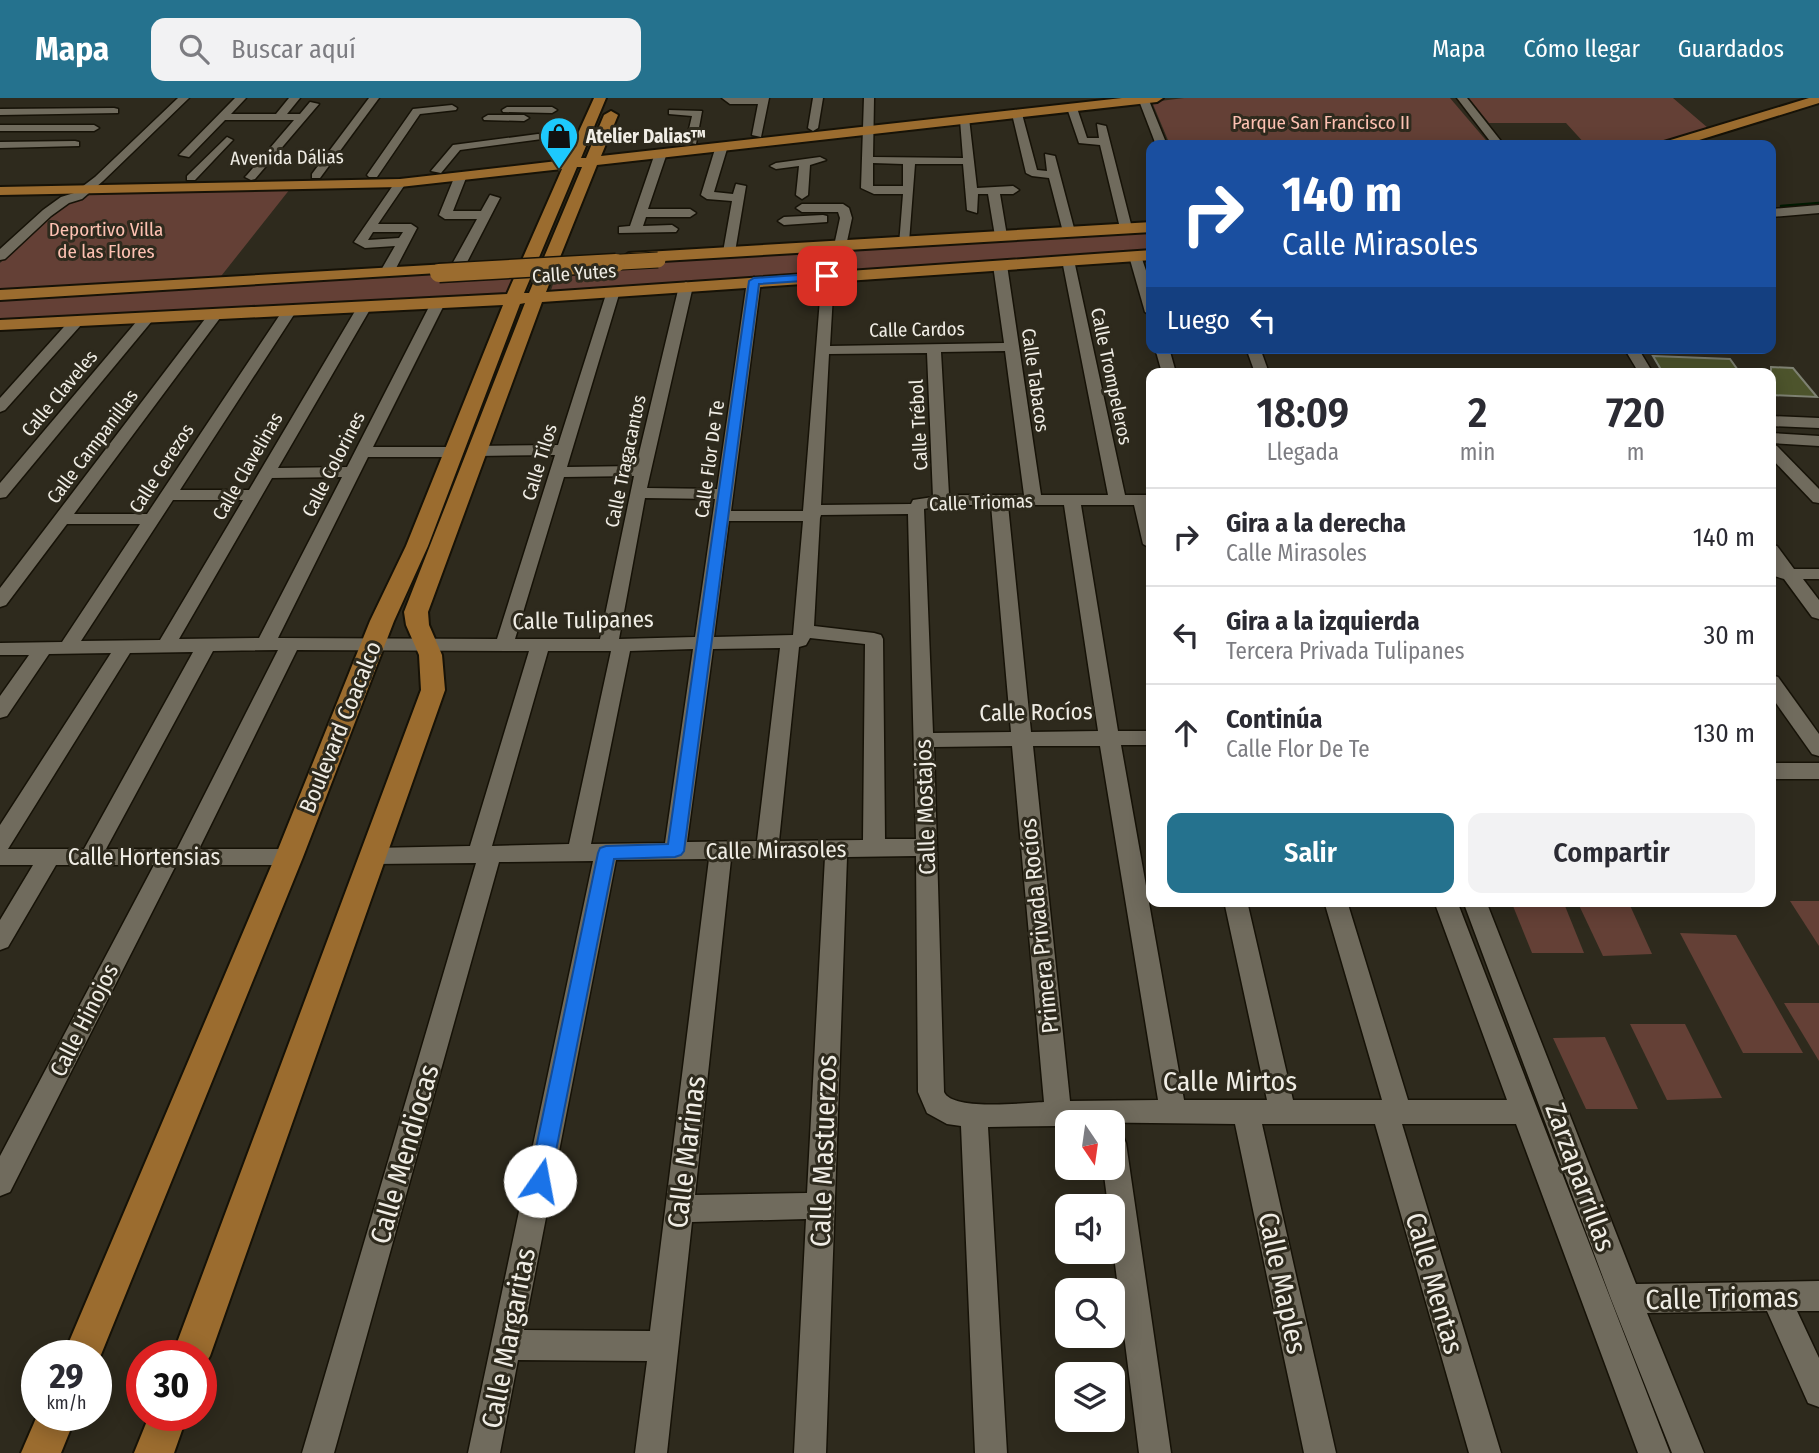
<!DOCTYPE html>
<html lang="es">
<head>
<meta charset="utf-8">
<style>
	:root { --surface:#fff; --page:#f2f2f3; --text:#2b2b33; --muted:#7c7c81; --line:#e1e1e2; --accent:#25728e }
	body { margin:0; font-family:"Fira Sans Condensed",sans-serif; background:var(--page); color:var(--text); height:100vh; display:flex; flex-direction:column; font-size:26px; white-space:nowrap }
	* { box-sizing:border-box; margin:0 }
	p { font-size:23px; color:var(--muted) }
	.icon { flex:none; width:38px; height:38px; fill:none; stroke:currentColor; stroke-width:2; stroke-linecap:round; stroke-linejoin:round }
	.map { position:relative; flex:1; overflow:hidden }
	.panel { position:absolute; left:1146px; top:270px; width:630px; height:539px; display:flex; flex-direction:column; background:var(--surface); border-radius:14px; box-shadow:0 4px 18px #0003 }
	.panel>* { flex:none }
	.banner { position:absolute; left:1146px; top:42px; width:630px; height:214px; border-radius:14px; box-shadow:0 4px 18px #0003; background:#1a4fa0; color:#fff; overflow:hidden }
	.needle { width:46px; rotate:167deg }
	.controls { position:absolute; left:1055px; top:1012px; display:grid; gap:14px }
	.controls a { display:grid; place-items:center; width:70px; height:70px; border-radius:14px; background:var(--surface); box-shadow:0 4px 18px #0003; font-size:35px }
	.speed { position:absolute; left:21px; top:1242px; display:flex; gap:14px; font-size:35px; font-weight:700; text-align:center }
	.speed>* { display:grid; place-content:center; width:91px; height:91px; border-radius:50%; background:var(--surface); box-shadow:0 4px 18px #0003; line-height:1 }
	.speed small { font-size:18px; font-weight:400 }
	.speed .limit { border:10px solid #d22; background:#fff; color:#111 }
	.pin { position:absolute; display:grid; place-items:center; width:60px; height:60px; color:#fff; margin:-30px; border-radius:14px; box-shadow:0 4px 10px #0006 }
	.me { position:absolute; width:77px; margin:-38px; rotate:12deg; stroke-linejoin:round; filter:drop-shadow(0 0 5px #0008) }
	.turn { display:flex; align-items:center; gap:24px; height:147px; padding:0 21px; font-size:32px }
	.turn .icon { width:91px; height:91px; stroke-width:2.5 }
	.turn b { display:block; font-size:49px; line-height:60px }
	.then { display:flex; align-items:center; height:66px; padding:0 21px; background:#0003; gap:14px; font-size:26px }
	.eta { display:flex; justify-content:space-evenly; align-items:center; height:119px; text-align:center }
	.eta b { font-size:42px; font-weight:600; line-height:49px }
	.action { display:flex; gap:14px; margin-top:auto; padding:14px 21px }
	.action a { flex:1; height:80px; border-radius:14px; background:var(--accent); color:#fff; font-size:28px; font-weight:600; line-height:80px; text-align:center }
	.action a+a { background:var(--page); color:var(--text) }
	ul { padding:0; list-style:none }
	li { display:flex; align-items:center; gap:21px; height:98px; padding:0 21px; border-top:2px solid var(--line) }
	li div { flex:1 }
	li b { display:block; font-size:26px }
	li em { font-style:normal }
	header { display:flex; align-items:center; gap:42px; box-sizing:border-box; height:98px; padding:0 35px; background:var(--accent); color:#fff }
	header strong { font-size:33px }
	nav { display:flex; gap:38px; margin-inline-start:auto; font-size:24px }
	.search { width:490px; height:63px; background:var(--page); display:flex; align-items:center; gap:18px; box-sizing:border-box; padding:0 24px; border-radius:14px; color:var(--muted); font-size:26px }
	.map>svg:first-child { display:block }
</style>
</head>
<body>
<header>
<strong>Mapa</strong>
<div class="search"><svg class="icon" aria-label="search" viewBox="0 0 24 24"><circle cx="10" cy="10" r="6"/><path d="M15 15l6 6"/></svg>Buscar aquí</div>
<nav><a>Mapa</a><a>Cómo llegar</a><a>Guardados</a></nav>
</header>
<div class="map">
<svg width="1819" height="1355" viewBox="0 0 1819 1355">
	<rect width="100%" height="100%" fill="#2e2a1d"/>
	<g fill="#644036">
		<polygon points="1184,0 1450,0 1490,47 1170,47 1152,4"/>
		<polygon points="1469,0 1673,0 1708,30 1651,47 1586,47 1566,25 1489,25"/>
		<polygon points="290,91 218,182 0,195 0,165 54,112 79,102 87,95"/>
		<polygon points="1151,132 1151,154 550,195 559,169"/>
		<polygon points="519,171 509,199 0,225 0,202"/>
		<polygon points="1511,803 1563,803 1584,855 1532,855"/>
		<polygon points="1577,803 1628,803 1652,856 1603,858"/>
		<polygon points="1790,803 1819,803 1819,848"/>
		<polygon points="1680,835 1736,837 1803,955 1743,955"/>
		<polygon points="1784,905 1819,905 1819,963"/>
		<polygon points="1630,926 1685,926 1722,1000 1667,1002"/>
		<polygon points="1605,939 1638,1011 1586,1011 1553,940"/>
	</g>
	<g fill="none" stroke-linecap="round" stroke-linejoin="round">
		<polyline stroke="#001a01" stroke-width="2.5" points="1781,108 1819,105"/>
	</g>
	<g fill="#4d542c" stroke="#7e8172" stroke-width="2">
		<polygon points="1653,258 1730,261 1740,275 1663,275"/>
		<polygon points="1771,269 1793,270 1817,299 1771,297"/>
	</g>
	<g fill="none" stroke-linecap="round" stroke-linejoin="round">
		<g stroke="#161207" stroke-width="3">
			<g id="minor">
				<polygon points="178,0 189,0 103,83 82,101 69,105 51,118 5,161 0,162 0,151 43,112 61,99 74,95 95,79"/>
				<polygon points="235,0 246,0 231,16 276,16 289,0 300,0 287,16 300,16 310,4 319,6 255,81 251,82 245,79 247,77 294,22 225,22 189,59 179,57"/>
				<polygon points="369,0 379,0 320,80 312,80 312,76"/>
				<polygon points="722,0 769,0 761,39 752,37 758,6 730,6"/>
				<polygon points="813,0 823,0 818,30 813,33 808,30"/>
				<path d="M 864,0 L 874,0 L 873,59 L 963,60 L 960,22 L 969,20 L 977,90 L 1013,88 L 1019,92 L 1013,96 L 1000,96 L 1007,138 L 1005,141 L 997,141 L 995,138 L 988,96 L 978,96 L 977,115 L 967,112 L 963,66 L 915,66 L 909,144 L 903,148 L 899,147 L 903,96 L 874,96 L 861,90 ZM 873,65 L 903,66 L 903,88 L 873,88 Z"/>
				<polygon points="1138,0 1148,0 1167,47 1156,47"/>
				<polygon points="1457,0 1467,0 1504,47 1493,47"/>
				<polygon points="452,7 457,10 456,12 420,16 377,79 369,79 367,77 413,11"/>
				<polygon points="1068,8 1077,10 1087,40 1099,40 1097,26 1106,28 1132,130 1130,133 1126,134 1120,130 1100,47 1079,45 1067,10"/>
				<polygon points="507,9 552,9 557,12 552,15 503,14 502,12"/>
				<polygon points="114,10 118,11 118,15 0,17 0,11"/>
				<polygon points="669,12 702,13 696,46 686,44 692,18 669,16"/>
				<polygon points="1017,13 1022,16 1037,72 1047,73 1045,56 1055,58 1075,134 1073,137 1065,137 1063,134 1049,80 1032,78 1026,75 1012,16"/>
				<polygon points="488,17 524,17 529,20 524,23 484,22 483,20"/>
				<polygon points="0,27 94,27 99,30 94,33 0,33"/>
				<polygon points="538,36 542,37 542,41 460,52 441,75 431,73 453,47"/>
				<polygon points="227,39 233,42 231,44 195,82 187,82 187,78"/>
				<polygon points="75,43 79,44 79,48 0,50 0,44"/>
				<polygon points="721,48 727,51 714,94 733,96 736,86 746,88 735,154 729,158 723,154 732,103 707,101 701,97 715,51"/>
				<polygon points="660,55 666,58 648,111 690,111 696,115 690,119 646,119 643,128 672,127 678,131 676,134 619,135 619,129 630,128 654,58"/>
				<polygon points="820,59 826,62 810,67 808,97 802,101 796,97 799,68 776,71 770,68 776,65"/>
				<polygon points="460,77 466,80 453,113 481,113 490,97 500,100 464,170 457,174 450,170 477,121 445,121 439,117 454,80"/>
				<path d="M 400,81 L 406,85 L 378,126 L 411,126 L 417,130 L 394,174 L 387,178 L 380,174 L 395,148 L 365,150 L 354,144 L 396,83 ZM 373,134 L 403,134 L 399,140 L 368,142 Z"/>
				<polygon points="843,106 849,110 852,120 846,148 840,152 834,148 840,120 838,114 802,114 796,110 802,106"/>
				<polygon points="1819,107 1819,115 1771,119 1771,111"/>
				<polygon points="823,117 827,118 827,124 784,127 778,123 784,119"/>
				<polygon points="1135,154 1141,158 1152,190 1152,218 1145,214 1129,158"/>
				<path d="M 1068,158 L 1074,162 L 1125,397 L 1152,397 L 1152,451 L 1143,446 L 1134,407 L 1081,407 L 1118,633 L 1152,633 L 1152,647 L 1121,647 L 1184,1002 L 1267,1002 L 1224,803 L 1247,803 L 1293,1002 L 1382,1002 L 1324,803 L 1347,803 L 1408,1002 L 1507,1002 L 1434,803 L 1457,803 L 1670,1355 L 1638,1355 L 1516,1026 L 1402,1026 L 1501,1355 L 1469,1355 L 1375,1026 L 1262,1026 L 1336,1355 L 1304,1355 L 1235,1026 L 1068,1024 L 1068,1027 L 1058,1028 L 988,1029 L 1007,1355 L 975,1355 L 961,1028 L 947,1026 L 927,1015 L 918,994 L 916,758 L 847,759 L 826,1355 L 794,1355 L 806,1121 L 692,1124 L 667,1355 L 635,1355 L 647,1263 L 518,1262 L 500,1355 L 468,1355 L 593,763 L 499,764 L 334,1355 L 302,1355 L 476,765 L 373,766 L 365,764 L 362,758 L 365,752 L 373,750 L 470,748 L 529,553 L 297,552 L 199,751 L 289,751 L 297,753 L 300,759 L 297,765 L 289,767 L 176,767 L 10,1094 L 0,1098 L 0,1058 L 154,767 L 56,767 L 8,849 L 0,852 L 0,822 L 33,767 L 0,767 L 0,727 L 111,555 L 49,556 L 7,618 L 0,620 L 0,598 L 29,557 L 0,557 L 0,545 L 62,544 L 140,426 L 67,426 L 6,507 L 0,509 L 0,490 L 211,213 L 221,213 L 223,216 L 74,416 L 147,416 L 283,212 L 290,208 L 297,212 L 180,392 L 249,392 L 358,208 L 365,204 L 372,208 L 278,370 L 347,369 L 431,205 L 438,201 L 443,202 L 445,205 L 373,349 L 454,349 L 462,354 L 454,359 L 368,359 L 278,540 L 497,541 L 555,357 L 477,358 L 469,353 L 477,348 L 558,347 L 608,190 L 618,190 L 620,193 L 567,369 L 636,368 L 679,188 L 686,184 L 693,188 L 647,390 L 717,391 L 747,183 L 754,179 L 761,183 L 731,413 L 803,413 L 822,176 L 832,176 L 834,179 L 830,248 L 1004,245 L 993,167 L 1000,163 L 1007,167 L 1041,397 L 1108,397 L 1062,162 ZM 1005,253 L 1024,397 L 949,397 L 941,254 ZM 927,255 L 933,399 L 913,402 L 911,406 L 821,407 L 829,256 ZM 634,378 L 600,541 L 515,541 L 564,379 ZM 342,379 L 259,540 L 179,541 L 272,380 ZM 645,400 L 715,401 L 695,539 L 619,541 ZM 173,402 L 243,402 L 160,542 L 81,543 ZM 941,407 L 991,407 L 1011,634 L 933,635 L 924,411 ZM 1008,407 L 1064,407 L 1098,633 L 1031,634 ZM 908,416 L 916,741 L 885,741 L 883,541 L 881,537 L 874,535 L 814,528 L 820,420 L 821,417 ZM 729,423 L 803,423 L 793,537 L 714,539 ZM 810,540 L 865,546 L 863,742 L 779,743 L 799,549 L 806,547 ZM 780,550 L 757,743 L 687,744 L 713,551 ZM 693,551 L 665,745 L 591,746 L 630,553 ZM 278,552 L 177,751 L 106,751 L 213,553 ZM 548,553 L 611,553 L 569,746 L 492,748 ZM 193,554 L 84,751 L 8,751 L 130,555 ZM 1012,648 L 1044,1004 C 1024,1005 952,1013 944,994 L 934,649 ZM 1033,648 L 1100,648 L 1158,1002 L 1070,1003 ZM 825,759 L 807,1095 L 695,1097 L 731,761 ZM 709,761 L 650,1233 L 524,1232 L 616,762 Z"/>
				<polygon points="147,216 154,220 152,223 6,399 0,400 0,385 142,217"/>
				<polygon points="76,220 83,224 81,227 5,312 0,314 0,300 71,221"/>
				<polygon points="1155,250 1169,250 1176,275 1162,275"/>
				<polygon points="1246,250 1260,250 1269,275 1255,275"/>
				<polygon points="1624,250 1638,250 1653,275 1639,275"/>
				<polygon points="1771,318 1819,320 1819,330 1771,328"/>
				<polygon points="1771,335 1819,338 1819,348 1771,345"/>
				<polygon points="1771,346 1777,348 1819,391 1819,405 1813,404 1771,360"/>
				<polygon points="1771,447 1777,448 1794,471 1819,471 1819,481 1803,481 1819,502 1819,521 1812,519 1784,481 1771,477 1773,472 1776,471 1771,464"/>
				<polygon points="1771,577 1778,579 1819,636 1819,658 1812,656 1771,598"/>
				<rect x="1771" y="665" width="48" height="16"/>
				<polygon points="1463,803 1486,803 1636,1186 1819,1183 1819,1213 1797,1213 1819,1260 1819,1309 1808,1305 1767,1213 1647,1215 1704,1355 1672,1355 1611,1201"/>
				<polygon points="1113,1033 1122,1036 1126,1045 1171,1355 1139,1355 1113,1150 1113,1108 1108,1108 1103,1069 1113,1069"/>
			</g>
		</g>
		<g stroke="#161207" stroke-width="4">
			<g id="major">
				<path d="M 594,0 L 606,0 L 581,60 L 586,60 L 604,17 L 611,13 L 618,17 L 601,58 L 1122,0 L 1163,0 L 1157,4 L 597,67 L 546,194 L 1152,152 L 1152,162 L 542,204 L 428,514 L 429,527 L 442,557 L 445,592 L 210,1258 L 201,1273 L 201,1258 L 172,1258 L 421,592 L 419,557 L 406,527 L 404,514 L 525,205 L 520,206 L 428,448 L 394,523 L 303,759 L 96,1269 L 96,1258 L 63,1258 L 275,759 L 370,523 L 406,448 L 503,207 L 0,232 L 0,222 L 507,196 L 562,71 L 400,89 L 0,97 L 0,89 L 400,81 L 566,62 ZM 577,69 L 582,69 L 529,195 L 524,195 Z"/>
				<polygon points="1809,0 1819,0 1819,5 1683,47 1662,47 1664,44"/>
				<polygon points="1152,124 1152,134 629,165 621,160 629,155"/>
				<polygon points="465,165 473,170 471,173 0,202 0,192"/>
				<polygon points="37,1318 76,1318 61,1355 21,1355"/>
				<polygon points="149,1318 187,1318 174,1355 134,1355"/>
			</g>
		</g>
		<use href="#minor" fill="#706b5d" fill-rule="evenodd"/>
		<use href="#major" fill="#9b6c2f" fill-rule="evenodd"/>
		<g stroke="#161207" stroke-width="17" stroke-linecap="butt">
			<polyline id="major-bridge-far1" points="586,166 658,162"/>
		</g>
		<g stroke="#161207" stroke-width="21" stroke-linecap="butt">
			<polyline id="major-bridge" points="439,175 616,165"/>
		</g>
		<use href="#major-bridge-far1" stroke="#9b6c2f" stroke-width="15"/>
		<use href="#major-bridge" stroke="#9b6c2f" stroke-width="18"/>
	</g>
	<polygon fill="#1a73e8" stroke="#114b97" stroke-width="2" points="827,175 831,176 831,181 759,186 684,753 681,757 675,759 614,761 550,1083 547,1090 540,1093 532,1090 529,1083 598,755 600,750 606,748 668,746 749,183 754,180"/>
	<defs>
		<g id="shop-pin" transform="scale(2.0125)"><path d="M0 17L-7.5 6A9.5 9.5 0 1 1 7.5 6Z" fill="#1dc9fd" stroke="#2e2a1d"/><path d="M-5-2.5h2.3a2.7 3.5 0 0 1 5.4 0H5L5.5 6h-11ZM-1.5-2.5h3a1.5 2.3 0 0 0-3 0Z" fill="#111"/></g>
	</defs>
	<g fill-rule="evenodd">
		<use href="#shop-pin" x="559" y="38"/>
	</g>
	<g text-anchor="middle" stroke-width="6" stroke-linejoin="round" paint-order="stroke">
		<g font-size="19" fill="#fdc1b2" stroke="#2e2a1d">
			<text x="1321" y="31">Parque San Francisco II</text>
			<text x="106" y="138">Deportivo Villa<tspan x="106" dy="22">de las Flores</tspan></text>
		</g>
		<g font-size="19" font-weight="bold" fill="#f0ede5" stroke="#2e2a1d" text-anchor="start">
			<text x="586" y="45">Atelier Dalias™</text>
		</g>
		<g font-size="19" fill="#f0ede5" stroke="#2e2a1d">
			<text transform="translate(287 59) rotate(-1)" y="7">Avenida Dálias</text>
			<text transform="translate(574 175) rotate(-4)" y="7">Calle Yutes</text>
			<text transform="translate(917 231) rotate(-1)" y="7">Calle Cardos</text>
			<text transform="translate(1112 278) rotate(78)" y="7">Calle Trompeleros</text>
			<text transform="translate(1036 282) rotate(82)" y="7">Calle Tabacos</text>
			<text transform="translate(59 295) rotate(-50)" y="7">Calle Claveles</text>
			<text transform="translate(918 327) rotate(-93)" y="7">Calle Trébol</text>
			<text transform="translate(92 348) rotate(-53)" y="7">Calle Campanillas</text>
			<text transform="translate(709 361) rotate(-82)" y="7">Calle Flor De Te</text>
			<text transform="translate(625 363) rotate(-78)" y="7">Calle Tragacantos</text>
			<text transform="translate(539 364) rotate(-73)" y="7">Calle Tilos</text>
			<text transform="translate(333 366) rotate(-63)" y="7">Calle Colorines</text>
			<text transform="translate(247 368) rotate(-60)" y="7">Calle Clavelinas</text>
			<text transform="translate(161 370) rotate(-57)" y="7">Calle Cerezos</text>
			<text transform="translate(981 404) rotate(-2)" y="7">Calle Triomas</text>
		</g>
		<g font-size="23" fill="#f0ede5" stroke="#2e2a1d">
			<text transform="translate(583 522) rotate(-1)" y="8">Calle Tulipanes</text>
			<text transform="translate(1036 614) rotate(-1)" y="8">Calle Rocíos</text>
			<text transform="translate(340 629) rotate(-68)" y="8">Boulevard Coacalco</text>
			<text transform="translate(925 709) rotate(-92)" y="8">Calle Mostajos</text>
			<text transform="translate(776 752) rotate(-1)" y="8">Calle Mirasoles</text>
			<text x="144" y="767">Calle Hortensias</text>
			<text transform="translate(1039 828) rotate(-96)" y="8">Primera Privada Rocíos</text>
			<text transform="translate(84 922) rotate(-63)" y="8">Calle Hinojos</text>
		</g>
		<g font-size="28" fill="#f0ede5" stroke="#2e2a1d">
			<text x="1230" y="993">Calle Mirtos</text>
			<text transform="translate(823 1053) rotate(-88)" y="10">Calle Mastuerzos</text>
			<text transform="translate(686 1054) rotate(-83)" y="10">Calle Marinas</text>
			<text transform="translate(404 1056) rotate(-74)" y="10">Calle Mendiocas</text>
			<text transform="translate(1581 1079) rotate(70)" y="10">Zarzaparrillas</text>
			<text transform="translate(1283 1185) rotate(78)" y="10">Calle Maples</text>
			<text transform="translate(1435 1185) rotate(74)" y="10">Calle Mentas</text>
			<text transform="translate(1722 1200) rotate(-1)" y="10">Calle Triomas</text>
			<text transform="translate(508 1240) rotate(-79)" y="10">Calle Margaritas</text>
		</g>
	</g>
</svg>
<div class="controls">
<a><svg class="needle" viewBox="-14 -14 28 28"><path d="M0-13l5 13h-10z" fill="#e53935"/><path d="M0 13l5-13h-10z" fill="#7c7c81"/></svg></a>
<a><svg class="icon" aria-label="sound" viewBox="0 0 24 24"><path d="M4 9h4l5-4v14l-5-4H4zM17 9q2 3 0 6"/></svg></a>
<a><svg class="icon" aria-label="search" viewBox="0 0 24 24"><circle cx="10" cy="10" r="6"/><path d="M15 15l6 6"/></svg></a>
<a><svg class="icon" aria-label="layers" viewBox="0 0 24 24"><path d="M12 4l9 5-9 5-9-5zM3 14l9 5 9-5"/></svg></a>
</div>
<div class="speed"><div>29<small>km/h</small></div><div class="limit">30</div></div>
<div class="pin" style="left:827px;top:178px;background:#d93025"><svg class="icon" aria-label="arrive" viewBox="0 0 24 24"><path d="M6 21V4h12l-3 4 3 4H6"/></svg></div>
<svg class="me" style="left:540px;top:1083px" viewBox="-20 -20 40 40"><circle r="19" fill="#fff"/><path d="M0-13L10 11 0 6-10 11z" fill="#1a73e8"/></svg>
<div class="banner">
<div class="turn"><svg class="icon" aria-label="right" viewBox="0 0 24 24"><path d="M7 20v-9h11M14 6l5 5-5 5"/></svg><div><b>140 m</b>Calle Mirasoles</div></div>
<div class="then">Luego<svg class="icon" aria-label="left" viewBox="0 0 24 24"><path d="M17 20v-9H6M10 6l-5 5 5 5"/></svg></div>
</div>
<section class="panel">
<div class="eta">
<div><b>18:09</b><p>Llegada</p></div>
<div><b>2</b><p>min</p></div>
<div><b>720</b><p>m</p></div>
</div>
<ul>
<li><svg class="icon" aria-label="right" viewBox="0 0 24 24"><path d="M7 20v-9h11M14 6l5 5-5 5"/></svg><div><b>Gira a la derecha</b><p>Calle Mirasoles</p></div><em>140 m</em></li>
<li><svg class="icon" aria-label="left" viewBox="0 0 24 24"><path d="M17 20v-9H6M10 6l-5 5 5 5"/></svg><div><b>Gira a la izquierda</b><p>Tercera Privada Tulipanes</p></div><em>30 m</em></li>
<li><svg class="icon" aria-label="ahead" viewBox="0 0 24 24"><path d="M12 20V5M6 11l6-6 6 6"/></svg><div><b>Continúa</b><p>Calle Flor De Te</p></div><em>130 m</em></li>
</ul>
<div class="action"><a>Salir</a><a>Compartir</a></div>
</section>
</div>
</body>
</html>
